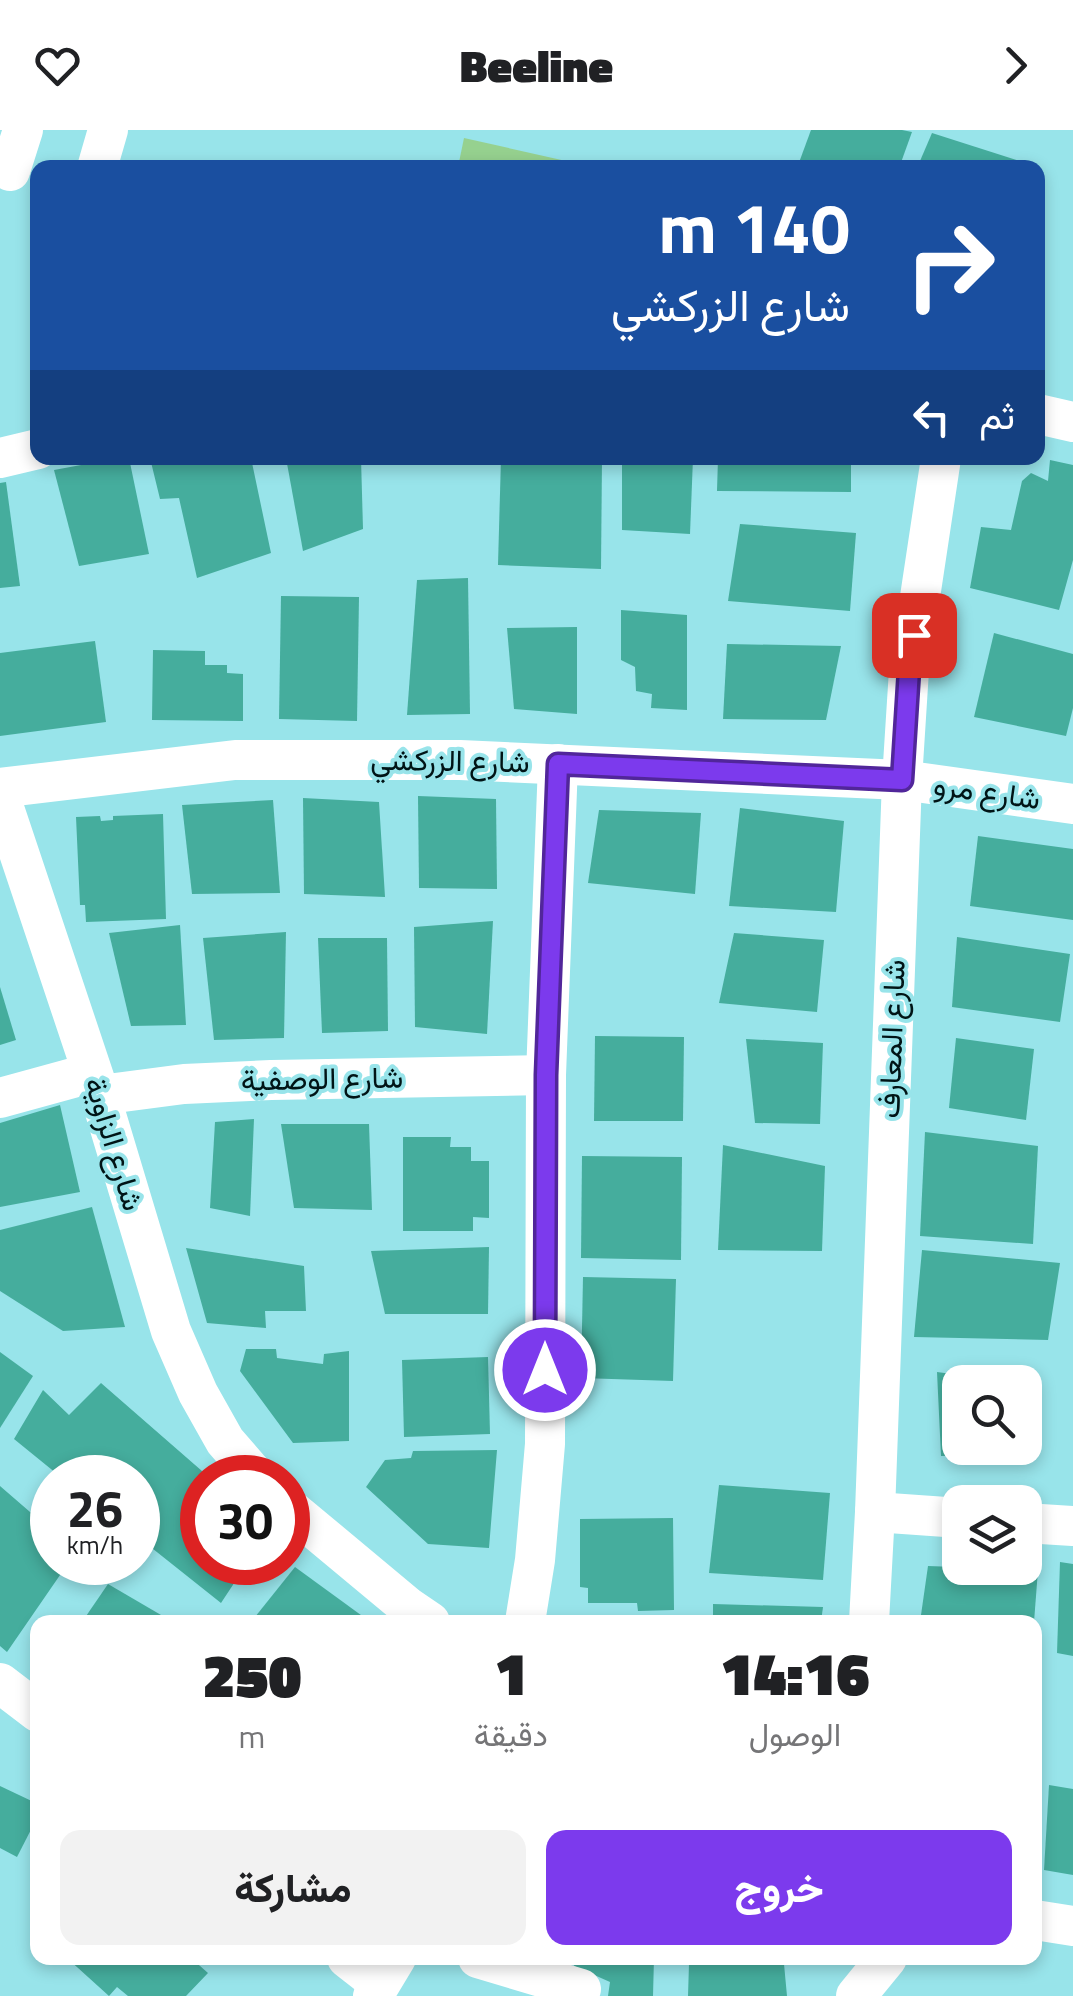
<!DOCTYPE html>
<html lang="ar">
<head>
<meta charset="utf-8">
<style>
	:root { --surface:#fff; --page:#f2f2f2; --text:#202124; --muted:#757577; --accent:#7c3aed }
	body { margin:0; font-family:"Titillium Web",Vazirmatn,sans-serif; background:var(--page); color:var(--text); direction:rtl; height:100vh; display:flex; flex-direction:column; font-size:38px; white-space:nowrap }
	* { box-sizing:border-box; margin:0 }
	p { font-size:32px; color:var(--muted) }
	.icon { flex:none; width:55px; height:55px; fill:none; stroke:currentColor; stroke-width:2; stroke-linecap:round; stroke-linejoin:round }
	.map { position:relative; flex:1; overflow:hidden; direction:ltr }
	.side { position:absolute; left:30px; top:1485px; width:1012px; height:350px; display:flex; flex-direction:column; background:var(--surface); border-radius:20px; box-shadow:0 5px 15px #0003; direction:rtl }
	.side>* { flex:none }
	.hud { position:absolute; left:30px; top:30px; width:1015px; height:305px; border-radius:20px; box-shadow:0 5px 15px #0003; direction:rtl; background:#1a4fa0; color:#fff; overflow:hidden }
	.controls { position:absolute; left:942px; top:1235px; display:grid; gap:20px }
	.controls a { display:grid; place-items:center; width:100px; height:100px; border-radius:20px; background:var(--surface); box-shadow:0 5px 15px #0003; font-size:50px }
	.speed { position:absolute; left:30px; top:1325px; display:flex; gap:20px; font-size:50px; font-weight:700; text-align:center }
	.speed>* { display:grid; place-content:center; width:130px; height:130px; border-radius:50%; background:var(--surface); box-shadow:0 5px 15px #0003; line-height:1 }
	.speed small { font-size:25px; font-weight:400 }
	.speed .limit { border:15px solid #d22; background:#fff; color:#111 }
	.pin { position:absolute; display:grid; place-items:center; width:85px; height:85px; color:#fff; margin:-42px; border-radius:20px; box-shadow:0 5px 15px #0006 }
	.me { position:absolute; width:110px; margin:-55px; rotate:0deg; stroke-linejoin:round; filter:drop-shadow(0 0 8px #0008) }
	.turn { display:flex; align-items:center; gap:35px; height:210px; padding:0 30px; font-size:45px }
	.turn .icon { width:130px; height:130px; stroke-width:2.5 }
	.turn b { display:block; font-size:70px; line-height:85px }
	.then { display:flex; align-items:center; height:95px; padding:0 30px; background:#0003; gap:20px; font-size:38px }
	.eta { display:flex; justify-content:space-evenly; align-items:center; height:170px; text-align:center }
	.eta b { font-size:60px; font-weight:800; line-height:70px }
	.cta { display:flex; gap:20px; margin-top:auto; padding:20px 30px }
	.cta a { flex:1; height:115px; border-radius:20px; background:var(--accent); color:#fff; font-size:40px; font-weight:800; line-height:115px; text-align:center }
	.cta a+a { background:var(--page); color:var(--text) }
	header { display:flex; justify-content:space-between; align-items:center; height:130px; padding:0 30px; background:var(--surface); font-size:45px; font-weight:800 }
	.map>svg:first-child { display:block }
</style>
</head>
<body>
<header><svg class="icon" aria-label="forward" viewBox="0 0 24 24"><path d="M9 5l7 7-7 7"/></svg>Beeline<svg class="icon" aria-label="heart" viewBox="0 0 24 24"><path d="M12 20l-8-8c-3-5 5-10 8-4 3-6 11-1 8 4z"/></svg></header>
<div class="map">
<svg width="1073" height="1866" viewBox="0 0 1073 1866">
	<rect width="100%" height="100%" fill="#98e4ea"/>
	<polygon fill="#96d18f" points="464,8 566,31 564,37 458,37"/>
	<g fill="#45ad9d">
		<polygon points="811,0 902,0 912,2 899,38 797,38"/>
		<polygon points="932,3 1026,33 1024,38 917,38"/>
		<polygon points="119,328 129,328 149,424 79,436 54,340"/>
		<polygon points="150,328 176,328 178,332 199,328 251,328 271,423 197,448 179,368 160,369"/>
		<polygon points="286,328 361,328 363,399 303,421"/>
		<polygon points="501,328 602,328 601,439 498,435"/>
		<polygon points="622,328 693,328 690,404 622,400"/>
		<polygon points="718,328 851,328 851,362 717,361"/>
		<polygon points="1050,330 1073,335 1073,430 1059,480 970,458 981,397 1011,400 1022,351 1031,343 1048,351"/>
		<polygon points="6,352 20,456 0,458 0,353"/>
		<polygon points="740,394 856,403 850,481 728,471"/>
		<polygon points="468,448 470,584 407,585 417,450"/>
		<polygon points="281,466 359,467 357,591 279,589"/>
		<polygon points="621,480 687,485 687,580 651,578 652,564 636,561 635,537 621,530"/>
		<polygon points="577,497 577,584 514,579 507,498"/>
		<polygon points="994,503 1073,524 1073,578 1066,606 974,587"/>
		<polygon points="95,511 106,592 0,606 0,523"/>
		<polygon points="727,514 841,516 826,590 723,589"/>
		<polygon points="153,520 205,521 205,535 227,535 227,543 243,544 243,591 152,590"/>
		<polygon points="418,666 496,669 497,759 419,758"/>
		<polygon points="303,668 379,672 385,767 304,764"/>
		<polygon points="273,670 280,763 192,764 182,675"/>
		<polygon points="740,678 844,691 836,782 729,776"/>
		<polygon points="599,680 701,683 695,764 588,753"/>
		<polygon points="163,684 166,789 86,792 85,775 80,775 76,687 100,686 101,691 113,690 113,686"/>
		<polygon points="978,706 1073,719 1073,790 970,776"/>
		<polygon points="493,791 487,904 415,897 414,797"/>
		<polygon points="180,795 186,895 131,896 109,803"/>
		<polygon points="286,802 284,908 214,910 203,808"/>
		<polygon points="734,803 824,810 817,882 719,873"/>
		<polygon points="957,807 1070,824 1060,892 952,877"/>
		<polygon points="318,808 387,808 388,901 322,903"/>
		<polygon points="0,857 16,910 0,915"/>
		<polygon points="595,906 684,907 683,991 594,991"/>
		<polygon points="956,908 1034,919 1026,990 949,978"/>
		<polygon points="746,909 823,913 820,994 755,993"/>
		<polygon points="60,975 80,1062 0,1077 0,993"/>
		<polygon points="254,989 250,1086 210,1078 215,992"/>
		<polygon points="281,994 369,994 372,1080 294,1078"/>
		<polygon points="925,1002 1038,1016 1033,1114 920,1106"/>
		<polygon points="403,1007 451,1007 450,1017 471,1017 471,1031 489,1031 489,1088 473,1087 473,1101 403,1101"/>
		<polygon points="723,1015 825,1036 822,1121 718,1120"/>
		<polygon points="582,1026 682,1027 681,1130 581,1128"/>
		<polygon points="92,1077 125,1197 63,1201 0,1161 0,1100"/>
		<polygon points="489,1117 488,1184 385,1184 371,1121"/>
		<polygon points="186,1118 304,1136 306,1181 265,1181 266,1198 207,1193"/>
		<polygon points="922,1120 1060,1133 1048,1210 914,1207"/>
		<polygon points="583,1147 676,1149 673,1251 581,1248"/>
		<polygon points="246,1219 276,1219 277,1228 323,1234 324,1224 349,1221 349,1311 293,1313 240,1241"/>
		<polygon points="0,1222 33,1246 0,1298"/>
		<polygon points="488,1227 490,1304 404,1307 402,1230"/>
		<polygon points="937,1242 997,1250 997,1252 960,1252 960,1318 1000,1318 999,1325 941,1326"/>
		<polygon points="101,1253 210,1348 202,1348 202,1432 248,1432 221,1473 138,1407 138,1348 62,1348 14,1309 43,1260 69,1285"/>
		<polygon points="497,1320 489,1418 428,1414 366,1357 385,1330 411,1328 413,1321"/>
		<polygon points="719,1355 830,1363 823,1450 709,1443"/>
		<polygon points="0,1356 52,1401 52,1432 69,1432 7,1522 0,1516"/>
		<polygon points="673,1388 674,1480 638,1481 637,1473 588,1473 588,1458 580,1457 580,1389"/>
		<polygon points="1060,1432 1073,1434 1073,1526 1057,1523"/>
		<polygon points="928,1436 1038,1440 1034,1492 920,1492"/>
		<polygon points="295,1437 365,1488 361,1492 251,1492"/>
		<polygon points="108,1454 173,1492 82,1492"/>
		<polygon points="713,1474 823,1477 821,1492 713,1492"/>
		<polygon points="1049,1655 1073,1659 1073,1745 1044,1740"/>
		<polygon points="0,1656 38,1674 38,1686 17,1727 0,1718"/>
		<polygon points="67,1828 191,1828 208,1843 186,1866 128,1866 117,1857 109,1866"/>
		<polygon points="577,1828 654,1828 653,1866 608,1866 610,1852 574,1836"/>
		<polygon points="714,1828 764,1828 764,1835 784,1834 787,1866 688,1866 689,1834"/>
	</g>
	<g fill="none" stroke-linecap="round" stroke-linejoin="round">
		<g stroke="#fff" stroke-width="40">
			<polyline points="97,38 108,0"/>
			<polyline points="10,41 23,0"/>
			<polyline points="1038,284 1073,292"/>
			<polyline points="0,328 38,319"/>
			<polyline points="0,658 235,630 460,630 902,650 1073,674"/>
			<polyline points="0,666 100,965 171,1201 198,1263 225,1311 257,1348"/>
			<polyline points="100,965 184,954 271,950 546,945"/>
			<polyline points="0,968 91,943"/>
			<polyline points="288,1377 408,1477 430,1492"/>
			<polyline points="875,1382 960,1388"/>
			<polyline points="1025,1393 1073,1396"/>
			<polyline points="525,1492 535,1430 545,1314 546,945 558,634"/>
			<polyline points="869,1492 875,1382 902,650 909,540 941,328"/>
			<polyline points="0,1553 38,1582"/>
			<polyline points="1035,1790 1073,1796"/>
			<polyline points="347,1828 379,1853"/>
			<polyline points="478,1828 581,1859"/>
			<polyline points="373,1866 396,1828"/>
			<polyline points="856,1866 887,1828"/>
		</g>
	</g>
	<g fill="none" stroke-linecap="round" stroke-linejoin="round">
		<g stroke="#51269a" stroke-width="25">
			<polyline id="route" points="545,1240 546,945 558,634 902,650 909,540 914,505"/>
		</g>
		<use href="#route" stroke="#7c3aed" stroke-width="18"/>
	</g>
	<g text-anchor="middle" stroke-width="8" stroke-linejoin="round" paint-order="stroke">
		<g font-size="30" fill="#001416" stroke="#98e4ea">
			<text transform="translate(450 631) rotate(1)" y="10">شارع الزركشي</text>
			<text transform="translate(987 662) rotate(8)" y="10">شارع مرو</text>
			<text transform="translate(892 909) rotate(-88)" y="10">شارع المعارف</text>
			<text transform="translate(322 949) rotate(-1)" y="10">شارع الوصفية</text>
			<text transform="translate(114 1014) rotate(73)" y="10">شارع الزاوية</text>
		</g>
	</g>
</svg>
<div class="controls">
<a><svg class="icon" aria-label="search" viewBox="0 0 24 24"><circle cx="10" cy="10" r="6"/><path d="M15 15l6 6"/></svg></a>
<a><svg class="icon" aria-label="layers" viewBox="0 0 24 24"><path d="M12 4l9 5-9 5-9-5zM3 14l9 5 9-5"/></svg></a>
</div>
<div class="speed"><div>26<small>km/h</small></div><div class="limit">30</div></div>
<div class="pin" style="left:914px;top:505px;background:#d93025"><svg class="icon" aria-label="arrive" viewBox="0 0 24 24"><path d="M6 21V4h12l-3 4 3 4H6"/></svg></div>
<svg class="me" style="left:545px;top:1240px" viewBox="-20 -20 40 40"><circle r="17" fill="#7c3aed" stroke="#fff" stroke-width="3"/><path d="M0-11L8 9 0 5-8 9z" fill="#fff"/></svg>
<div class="hud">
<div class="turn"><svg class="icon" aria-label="right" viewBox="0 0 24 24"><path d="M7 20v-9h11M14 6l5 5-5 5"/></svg><div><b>140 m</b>شارع الزركشي</div></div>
<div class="then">ثم<svg class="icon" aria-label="left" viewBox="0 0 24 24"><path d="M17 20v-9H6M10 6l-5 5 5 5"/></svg></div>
</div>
<section class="side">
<div class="eta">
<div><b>14:16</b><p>الوصول</p></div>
<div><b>1</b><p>دقيقة</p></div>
<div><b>250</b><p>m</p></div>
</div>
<div class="cta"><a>خروج</a><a>مشاركة</a></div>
</section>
</div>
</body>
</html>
